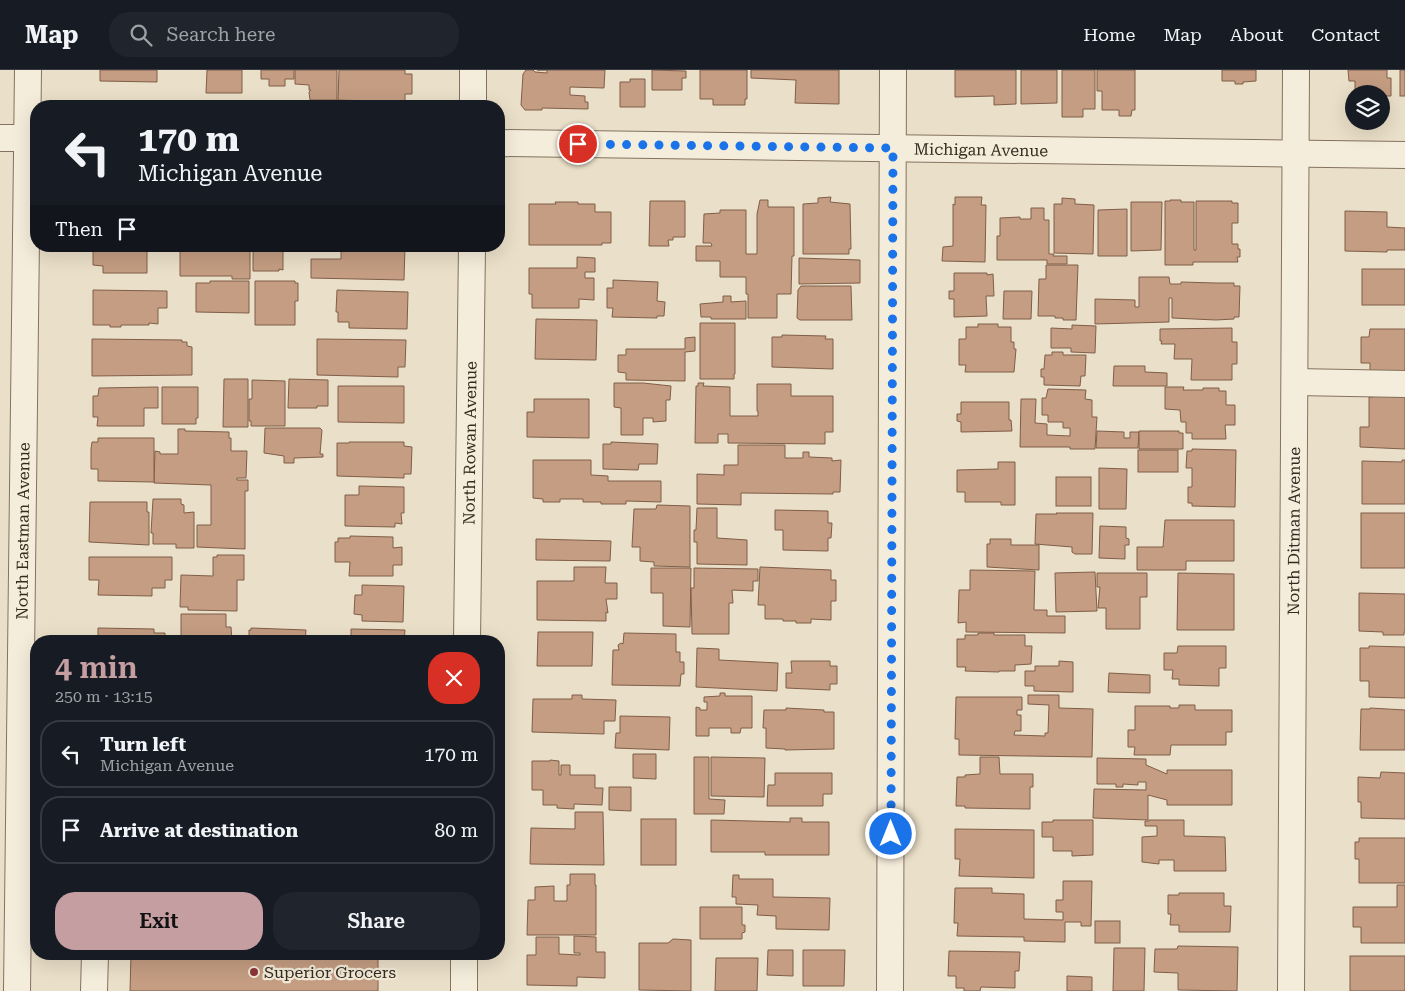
<!DOCTYPE html>
<html lang="en">
<head>
<meta charset="utf-8">
<style>
	:root { --surface:#171b24; --page:#20242c; --text:#f1f3f6; --muted:#9ea1a6; --line:#363941; --accent:#c49ea0 }
	body { margin:0; font-family:"Roboto Serif",serif; background:var(--page); color:var(--text); height:100vh; display:flex; flex-direction:column; font-size:19px; white-space:nowrap }
	* { box-sizing:border-box; margin:0 }
	p { font-size:16px; color:var(--muted) }
	.icon { flex:none; width:28px; height:28px; fill:none; stroke:currentColor; stroke-width:2; stroke-linecap:round; stroke-linejoin:round }
	.map { position:relative; flex:1; overflow:hidden }
	.details { position:absolute; left:30px; top:565px; width:475px; height:325px; display:flex; flex-direction:column; background:var(--surface); border-radius:20px; box-shadow:0 5px 20px #0002 }
	.details>* { flex:none }
	.banner { position:absolute; left:30px; top:30px; width:475px; height:152px; border-radius:20px; box-shadow:0 5px 20px #0002; background:#171b24; color:var(--text); overflow:hidden }
	.buttons { position:absolute; left:1345px; top:15px; display:grid; gap:10px }
	.buttons a { display:grid; place-items:center; width:45px; height:45px; border-radius:50%; background:var(--surface); box-shadow:0 5px 20px #0002; font-size:25px }
	.pin { position:absolute; display:grid; place-items:center; width:42px; height:42px; color:#fff; margin:-21px; border:2px solid #fff; border-radius:50%; box-shadow:0 1px 5px #0007 }
	.me { position:absolute; width:55px; margin:-28px; rotate:0deg; stroke-linejoin:round; filter:drop-shadow(0 0 4px #0008) }
	.turn { display:flex; align-items:center; gap:18px; height:105px; padding:0 25px; font-size:22px }
	.turn .icon { width:65px; height:65px; stroke-width:2.5 }
	.turn b { display:block; font-size:35px; line-height:42px }
	.then { display:flex; align-items:center; height:48px; padding:0 25px; background:#0003; gap:10px; font-size:19px }
	.round { display:grid; place-items:center; flex:none; width:52px; height:52px; border-radius:20px; background:var(--page) }
	.overview { display:flex; align-items:center; justify-content:space-between; height:85px; padding:0 25px }
	h1 { font-size:30px; font-weight:600; line-height:38px; color:var(--accent) }
	.primary-button { display:flex; gap:10px; margin-top:auto; padding:10px 25px }
	.primary-button a { flex:1; height:58px; border-radius:20px; background:var(--accent); color:#111; font-size:20px; font-weight:600; line-height:58px; text-align:center }
	.primary-button a+a { background:var(--page); color:var(--text) }
	ul { padding:0; list-style:none }
	li { display:flex; align-items:center; gap:15px; height:68px; margin:0 10px 8px; padding:0 15px; border:2px solid var(--line); border-radius:20px }
	li div { flex:1 }
	li b { display:block; font-size:19px }
	li em { font-style:normal }
	header { display:flex; align-items:center; gap:30px; box-sizing:border-box; height:70px; padding:0 25px; background:var(--surface); border-bottom:1px solid var(--line) }
	header strong { font-size:24px }
	nav { display:flex; gap:28px; margin-inline-start:auto; font-size:18px }
	.search { width:350px; height:45px; background:var(--page); display:flex; align-items:center; gap:12px; box-sizing:border-box; padding:0 18px; border-radius:20px; color:var(--muted); font-size:19px }
	.map>svg:first-child { display:block }
</style>
</head>
<body>
<header>
<strong>Map</strong>
<div class="search"><svg class="icon" aria-label="search" viewBox="0 0 24 24"><circle cx="10" cy="10" r="6"/><path d="M15 15l6 6"/></svg>Search here</div>
<nav><a>Home</a><a>Map</a><a>About</a><a>Contact</a></nav>
</header>
<div class="map">
<svg width="1405" height="921" viewBox="0 0 1405 921">
	<rect width="100%" height="100%" fill="#eadfc8"/>
	<g fill="#c49d82" stroke="#805e48">
		<polygon points="100,0 157,0 157,12 100,11"/>
		<polygon points="207,0 242,0 242,23 206,23"/>
		<polygon points="261,0 294,0 294,9 285,9 285,16 269,16 269,9 261,9"/>
		<polygon points="295,0 337,0 337,30 310,30 309,22 311,20 309,20 309,15 295,14"/>
		<polygon points="339,0 405,0 405,4 412,4 412,24 405,24 405,31 385,32 385,36 372,36 372,31 338,30"/>
		<polygon points="526,0 533,0 535,2 547,3 547,0 537,0 605,0 604,18 570,17 570,25 585,26 585,32 588,32 588,39 542,38 542,40 525,40 521,35 523,4"/>
		<polygon points="652,0 686,1 686,8 682,8 682,20 652,20"/>
		<polygon points="700,0 747,0 747,29 745,29 745,35 713,35 713,29 700,29"/>
		<polygon points="751,0 839,0 839,34 795,33 796,10 751,8"/>
		<polygon points="955,0 1016,0 1016,34 994,35 994,26 955,27"/>
		<polygon points="1021,0 1057,0 1057,33 1021,34"/>
		<polygon points="1062,0 1095,0 1095,39 1083,39 1083,47 1062,47"/>
		<polygon points="1097,0 1135,0 1135,40 1132,40 1131,46 1119,46 1119,40 1102,40 1102,21 1097,21"/>
		<polygon points="1222,0 1256,0 1256,11 1243,12 1243,14 1235,14 1235,11 1222,11"/>
		<polygon points="1348,0 1387,0 1387,8 1391,8 1391,26 1381,26 1381,24 1355,24 1355,11 1349,11"/>
		<rect x="1400" y="0" width="5" height="26"/>
		<polygon points="630,9 645,9 645,37 620,37 620,12 630,12"/>
		<polygon points="831,127 830,132 850,134 851,179 849,179 849,184 803,184 803,134 818,133 818,128"/>
		<polygon points="955,127 982,127 981,135 986,135 985,192 942,191 943,177 953,176 953,134 955,135"/>
		<polygon points="1062,128 1075,129 1075,134 1094,135 1093,184 1054,183 1054,134 1062,134"/>
		<polygon points="760,130 768,130 768,137 794,137 794,186 792,186 791,224 777,224 777,248 748,248 748,224 746,224 746,207 720,207 720,191 696,191 696,176 712,176 711,173 703,173 704,144 720,143 720,140 746,140 746,184 757,184 757,144"/>
		<polygon points="1170,130 1181,130 1181,132 1194,132 1194,180 1196,180 1196,131 1232,131 1232,133 1238,133 1238,153 1232,153 1232,174 1238,174 1238,179 1240,179 1240,187 1237,187 1238,192 1193,192 1193,195 1165,195 1165,131 1170,131"/>
		<polygon points="650,131 685,131 685,167 673,167 673,170 668,170 669,176 649,176"/>
		<polygon points="555,132 578,132 578,134 595,134 595,142 611,142 611,173 602,173 602,175 529,175 529,134 556,134"/>
		<polygon points="1131,132 1162,132 1161,180 1131,181"/>
		<polygon points="1031,138 1044,138 1044,150 1049,150 1049,184 1054,184 1053,186 1067,186 1067,194 1047,194 1047,190 997,190 997,166 1000,166 1000,148 1020,147 1020,149 1031,149"/>
		<polygon points="1127,139 1127,186 1098,186 1098,140"/>
		<polygon points="1345,141 1387,142 1387,157 1405,158 1405,180 1387,180 1387,182 1345,181"/>
		<polygon points="93,176 147,176 147,203 103,203 103,196 93,195"/>
		<polygon points="180,176 234,176 234,181 250,181 250,209 232,209 232,206 180,206"/>
		<polygon points="253,176 302,176 302,180 283,179 283,200 279,199 279,201 253,201"/>
		<polygon points="351,176 405,176 404,210 311,208 311,189 341,189 341,178 351,178"/>
		<polygon points="577,187 595,188 595,202 585,202 585,208 594,208 594,230 579,229 579,238 532,238 532,224 529,224 529,198 577,198"/>
		<polygon points="799,188 860,190 860,213 799,214"/>
		<polygon points="1046,195 1078,195 1076,250 1063,250 1063,248 1055,248 1055,246 1038,246 1039,209 1046,209"/>
		<rect x="1362" y="199" width="43" height="36"/>
		<polygon points="954,203 987,203 987,205 993,204 994,226 986,226 987,246 954,247 954,229 949,229 949,221 954,221"/>
		<polygon points="1139,207 1169,207 1170,214 1181,214 1181,212 1216,213 1234,213 1234,216 1240,216 1239,247 1234,247 1234,249 1216,250 1172,248 1172,228 1169,228 1169,252 1095,254 1095,229 1135,230 1135,237 1139,237"/>
		<polygon points="613,210 658,212 657,231 665,232 664,246 657,246 657,248 612,247 613,238 607,238 607,218 613,218"/>
		<polygon points="210,211 249,211 249,243 196,242 196,213 210,213"/>
		<polygon points="255,211 295,211 295,213 298,213 298,231 295,231 295,255 255,255"/>
		<polygon points="801,216 851,216 852,250 800,250 797,248 798,220"/>
		<polygon points="93,220 167,221 167,238 158,238 158,254 149,253 149,255 121,255 121,257 110,257 110,255 93,255"/>
		<polygon points="337,220 408,222 407,259 349,258 349,252 338,252 338,242 336,242"/>
		<polygon points="1004,221 1032,221 1031,249 1003,249"/>
		<polygon points="723,226 731,226 731,232 746,231 746,249 711,249 711,247 701,247 700,234 723,232"/>
		<polygon points="536,249 597,250 596,290 535,289"/>
		<polygon points="700,253 735,253 735,304 734,304 734,309 700,309"/>
		<polygon points="978,254 998,254 998,257 1011,257 1011,272 1014,272 1014,279 1016,279 1014,302 965,302 966,295 959,295 959,269 966,269 966,257 978,257"/>
		<polygon points="1072,255 1096,256 1095,283 1071,282 1071,278 1051,278 1051,258 1072,259"/>
		<polygon points="1232,258 1232,272 1237,272 1237,294 1232,294 1232,310 1191,310 1192,289 1174,289 1175,274 1161,274 1162,271 1160,271 1160,259"/>
		<polygon points="1370,259 1405,259 1405,301 1370,301 1370,293 1361,293 1361,267 1369,267"/>
		<polygon points="782,265 826,266 825,269 833,269 833,299 772,297 772,267 782,267"/>
		<polygon points="695,267 695,281 685,282 685,311 626,310 626,303 618,302 618,285 626,285 626,279 685,279 685,268"/>
		<polygon points="92,269 182,270 182,272 187,272 187,276 192,277 192,305 92,306"/>
		<polygon points="317,269 406,270 405,297 398,297 398,307 317,305"/>
		<polygon points="1052,282 1063,282 1063,285 1086,285 1085,306 1081,306 1080,316 1044,315 1044,307 1041,307 1041,299 1044,299 1045,285 1052,285"/>
		<polygon points="1114,296 1145,296 1145,302 1167,303 1167,316 1113,316"/>
		<polygon points="224,309 248,309 248,357 223,357"/>
		<polygon points="289,309 328,310 328,336 317,336 317,338 288,338"/>
		<polygon points="252,310 285,311 285,356 251,356 251,351 249,351 249,329 252,329"/>
		<polygon points="614,313 643,313 671,316 670,330 666,330 666,351 653,352 653,348 643,348 643,365 621,365 621,338 614,337"/>
		<polygon points="698,313 704,313 703,316 730,317 730,346 758,346 758,341 757,341 757,314 791,314 791,326 833,326 833,362 825,362 825,374 728,373 728,364 718,364 718,373 695,373 696,316 698,316"/>
		<polygon points="338,316 404,316 404,353 338,352"/>
		<polygon points="158,317 158,338 144,338 144,356 97,356 98,347 93,347 93,326 98,326 99,318"/>
		<polygon points="162,317 198,317 198,348 196,348 196,354 162,354"/>
		<polygon points="1165,317 1184,317 1183,320 1203,320 1203,318 1219,318 1219,321 1226,321 1226,335 1235,335 1235,355 1225,355 1226,369 1192,369 1192,363 1186,363 1186,352 1181,352 1180,340 1165,339"/>
		<polygon points="1048,319 1086,320 1085,329 1092,330 1092,347 1097,347 1095,379 1070,379 1070,377 1020,377 1021,329 1036,329 1035,353 1047,354 1047,365 1070,366 1070,358 1063,358 1063,352 1048,352 1048,345 1042,345 1042,328 1046,328"/>
		<polygon points="1392,320 1392,327 1405,327 1405,379 1360,377 1360,357 1369,357 1369,327 1373,327 1373,321"/>
		<polygon points="534,329 589,329 589,368 527,367 527,342 534,342"/>
		<polygon points="961,332 1009,332 1009,350 1011,350 1012,361 961,362 961,352 957,351 957,344 961,344"/>
		<polygon points="265,358 320,358 322,360 320,384 323,384 323,387 294,388 294,393 284,393 284,386 264,383"/>
		<polygon points="178,359 185,359 185,361 229,362 229,368 231,368 231,381 247,381 246,408 237,408 237,410 248,410 248,421 245,421 245,479 197,477 197,455 211,455 211,415 154,413 155,381 160,382 160,384 178,384"/>
		<polygon points="1097,361 1124,362 1124,368 1130,368 1130,362 1139,362 1138,378 1096,378"/>
		<polygon points="1139,361 1179,361 1179,363 1183,363 1183,379 1139,379"/>
		<polygon points="98,368 154,368 154,412 98,411 98,399 91,399 91,379 92,372 98,372"/>
		<polygon points="349,372 404,372 404,376 412,377 411,404 404,404 404,408 337,406 337,373 349,373"/>
		<polygon points="611,372 658,374 657,394 639,394 638,400 603,399 603,374 611,374"/>
		<polygon points="738,375 785,375 785,388 803,388 803,382 809,382 809,387 832,388 832,391 841,390 840,422 833,422 833,424 741,423 741,435 697,434 697,404 724,405 724,395 738,395"/>
		<polygon points="1192,379 1236,380 1235,437 1192,436 1192,433 1188,433 1188,417 1192,417 1192,398 1186,398 1187,381 1192,381"/>
		<rect x="1138" y="380" width="40" height="22"/>
		<polygon points="533,390 591,390 591,405 608,406 608,411 661,411 661,432 626,431 626,434 601,434 601,432 583,432 583,429 560,429 560,432 543,432 543,429 533,428"/>
		<polygon points="1402,390 1405,390 1405,434 1362,434 1362,391 1402,392"/>
		<polygon points="998,392 1015,392 1015,435 1001,435 1001,432 965,432 965,422 957,422 957,400 998,399"/>
		<polygon points="1099,398 1127,399 1126,439 1099,439"/>
		<rect x="1056" y="407" width="35" height="29"/>
		<polygon points="359,416 404,417 404,443 401,443 402,454 395,453 395,457 345,456 345,425 359,425"/>
		<polygon points="153,429 181,429 181,434 184,435 184,443 194,442 194,478 176,478 176,474 153,474 153,463 151,463"/>
		<polygon points="90,432 147,432 147,442 149,442 149,475 89,472"/>
		<polygon points="657,435 690,436 690,497 654,496 654,492 640,491 640,477 632,477 634,439 656,439"/>
		<polygon points="697,438 717,438 717,468 747,470 747,495 697,494 697,472 694,472 694,460 696,460"/>
		<polygon points="775,440 828,441 828,453 832,453 831,468 828,468 828,481 783,480 783,460 775,460"/>
		<polygon points="1056,443 1093,443 1092,484 1075,484 1072,482 1072,477 1035,474 1036,444 1057,444"/>
		<rect x="1361" y="443" width="44" height="55"/>
		<polygon points="1165,450 1234,450 1234,491 1186,491 1186,500 1137,500 1137,477 1163,477"/>
		<polygon points="1100,456 1126,457 1126,468 1129,469 1129,475 1125,475 1125,489 1099,488"/>
		<polygon points="350,466 393,467 393,478 402,477 402,495 393,495 393,506 349,506 350,492 335,492 335,472 338,472 338,468 350,468"/>
		<polygon points="536,469 611,471 610,491 536,490"/>
		<polygon points="990,469 1011,469 1011,475 1039,475 1039,500 987,497 987,474 990,474"/>
		<polygon points="217,485 244,485 244,510 237,510 237,541 188,540 188,537 180,537 181,505 213,506 213,487 217,487"/>
		<polygon points="89,487 172,487 172,510 165,510 165,518 152,518 152,526 98,525 99,510 89,510"/>
		<polygon points="574,497 606,497 605,513 617,513 617,529 606,529 608,543 606,542 606,551 537,550 537,511 574,511"/>
		<polygon points="760,497 831,500 831,510 836,510 836,531 831,531 831,550 811,549 811,553 796,553 796,551 783,551 783,549 765,549 765,535 758,535"/>
		<polygon points="651,498 691,498 690,557 663,556 663,523 651,523"/>
		<polygon points="694,498 758,499 758,511 753,511 753,521 732,520 733,533 729,533 729,564 692,564 691,518 694,518"/>
		<polygon points="970,500 1035,501 1034,540 1047,540 1047,546 1065,546 1065,563 966,562 966,552 958,553 959,520 970,520"/>
		<polygon points="1095,502 1097,541 1056,542 1055,503"/>
		<polygon points="1097,503 1147,503 1147,527 1140,527 1140,559 1106,559 1106,538 1098,538 1100,517 1097,517"/>
		<polygon points="1178,503 1234,504 1234,560 1177,560"/>
		<polygon points="362,515 404,516 403,552 362,551 362,545 354,544 355,525 362,525"/>
		<polygon points="1359,523 1405,524 1405,562 1404,562 1404,565 1383,565 1383,562 1359,561"/>
		<polygon points="181,544 226,544 226,557 231,557 232,571 188,571 188,566 181,566"/>
		<polygon points="98,558 154,559 154,563 165,563 165,571 88,571 98,571"/>
		<polygon points="251,558 306,560 305,571 249,571 249,560 251,560"/>
		<polygon points="351,559 405,560 404,571 351,571"/>
		<polygon points="538,562 593,562 592,596 537,596"/>
		<polygon points="624,563 676,564 676,582 680,582 680,592 684,592 684,604 681,604 680,616 612,615 613,580 619,580 618,575 621,573 623,574"/>
		<polygon points="978,563 994,563 994,565 1025,565 1025,576 1032,576 1031,594 1015,595 1015,601 999,601 999,602 965,601 966,597 957,597 957,569 965,569 965,565 978,565"/>
		<polygon points="1178,576 1226,576 1226,598 1219,598 1219,616 1179,615 1179,609 1172,609 1173,600 1164,600 1164,583 1177,583"/>
		<polygon points="1369,576 1405,577 1405,628 1369,627 1369,611 1360,611 1360,578 1369,578"/>
		<polygon points="697,578 719,579 719,590 778,593 777,621 696,617"/>
		<polygon points="791,591 830,591 830,596 837,596 837,614 830,614 830,620 786,618 786,603 792,603"/>
		<polygon points="1059,591 1073,592 1073,622 1034,621 1034,616 1025,616 1025,601 1035,601 1035,596 1059,596"/>
		<polygon points="1109,603 1150,605 1150,623 1108,622"/>
		<polygon points="720,623 725,623 725,626 752,626 752,658 741,658 740,663 731,663 731,658 709,658 709,666 696,666 696,637 700,638 700,640 707,640 707,632 704,632 704,627 720,626"/>
		<polygon points="572,625 582,625 582,629 616,630 615,651 604,651 604,664 532,662 533,629 572,629"/>
		<polygon points="1028,625 1059,625 1059,638 1093,639 1092,687 959,685 959,669 955,669 956,627 1022,627 1022,640 1017,640 1017,645 1021,645 1021,661 1015,661 1014,665 1045,666 1045,663 1048,663 1049,635 1028,634"/>
		<polygon points="1179,635 1195,635 1195,640 1232,640 1232,662 1226,662 1226,675 1171,675 1170,685 1134,685 1135,677 1128,677 1128,660 1135,660 1135,636 1170,636 1170,638 1179,638"/>
		<polygon points="786,638 824,640 824,642 834,642 834,679 785,680 785,679 766,678 766,658 763,658 764,640 786,640"/>
		<polygon points="1370,638 1405,640 1405,680 1360,680 1361,639 1370,639"/>
		<polygon points="620,646 670,647 669,680 615,678 616,663 620,663"/>
		<polygon points="633,684 656,684 656,709 633,708"/>
		<polygon points="694,687 709,687 709,729 725,730 724,744 694,744"/>
		<polygon points="711,687 765,688 764,727 711,726"/>
		<polygon points="980,687 999,687 1000,704 1033,704 1033,717 1030,717 1030,739 965,738 965,736 956,736 957,707 965,707 965,705 980,704"/>
		<polygon points="1097,688 1146,689 1146,695 1167,704 1167,700 1232,700 1232,735 1167,735 1167,730 1148,725 1148,750 1093,748 1094,719 1146,720 1146,712 1138,712 1138,715 1123,714 1123,717 1116,717 1116,714 1097,714"/>
		<polygon points="550,690 559,691 559,705 561,705 561,695 570,695 570,705 595,705 595,718 603,718 602,735 574,734 574,739 557,738 557,735 543,735 543,720 532,720 532,691 550,691"/>
		<polygon points="1381,702 1405,703 1405,749 1361,748 1361,732 1358,732 1358,707 1380,708"/>
		<polygon points="775,703 832,703 832,724 823,724 823,736 767,736 768,715 775,715"/>
		<polygon points="609,717 631,717 631,741 609,740"/>
		<polygon points="575,742 603,742 604,795 530,794 531,758 575,759"/>
		<polygon points="790,748 802,748 802,752 829,752 829,785 765,785 765,782 711,782 711,750 790,752"/>
		<rect x="641" y="749" width="35" height="46"/>
		<polygon points="1053,750 1093,750 1093,785 1072,786 1072,781 1053,781 1053,767 1042,767 1042,752 1053,752"/>
		<polygon points="1149,750 1184,750 1184,766 1225,767 1226,801 1174,801 1174,790 1159,790 1159,794 1142,792 1142,767 1157,766 1157,756 1145,756 1145,751 1149,751"/>
		<polygon points="955,759 1034,760 1034,808 959,806 960,789 955,789"/>
		<polygon points="1359,768 1405,768 1405,813 1359,813 1359,789 1355,789 1355,772 1359,772"/>
		<polygon points="570,804 595,804 595,815 596,815 596,865 527,865 528,830 535,830 535,817 554,816 554,831 567,831 567,815 570,815"/>
		<polygon points="733,805 739,805 739,809 773,809 773,827 830,828 829,860 776,859 776,846 757,845 758,835 736,834 736,827 732,827"/>
		<polygon points="1063,811 1092,811 1091,856 1081,856 1081,852 1065,852 1065,872 1024,871 1024,867 957,866 958,853 954,853 955,818 992,818 992,823 1024,824 1024,849 1063,850 1063,842 1056,842 1056,830 1063,830"/>
		<polygon points="1397,815 1405,815 1405,873 1361,873 1361,857 1353,857 1353,837 1397,837"/>
		<polygon points="1179,823 1224,823 1224,836 1231,836 1230,862 1179,862 1179,855 1170,855 1171,844 1168,844 1168,825 1179,825"/>
		<polygon points="700,837 742,837 742,855 745,855 745,862 742,863 742,869 700,869"/>
		<rect x="1095" y="851" width="25" height="22"/>
		<polygon points="574,866 596,867 596,882 605,882 605,908 577,907 577,916 527,915 527,885 536,885 536,867 559,867 559,884 580,885 580,883 574,883"/>
		<polygon points="673,869 691,870 691,921 639,920 639,873 668,873"/>
		<polygon points="1178,876 1238,877 1237,921 1178,920 1178,903 1154,902 1155,879 1177,879"/>
		<polygon points="1114,878 1145,878 1144,921 1113,921"/>
		<polygon points="768,880 793,880 793,906 767,905"/>
		<polygon points="803,880 845,880 844,916 803,916"/>
		<polygon points="949,881 1020,882 1019,901 1015,901 1015,918 981,917 980,921 964,921 964,918 956,918 956,906 948,906"/>
		<polygon points="131,884 378,884 378,921 130,921"/>
		<rect x="1350" y="886" width="55" height="35"/>
		<polygon points="716,888 758,888 757,921 715,921"/>
		<polygon points="1067,906 1092,907 1092,921 1067,921"/>
	</g>
	<g fill="none" stroke-linecap="round" stroke-linejoin="round">
		<g stroke="#84725f" stroke-width="28">
			<g id="minor">
				<polyline points="473,36 473,0"/>
				<polyline points="0,68 36,68"/>
				<path id="s1" d="M 499,73 L 1405,85"/>
				<polyline points="1295,312 1405,314"/>
				<path id="s2" d="M 467,571 L 472,176"/>
				<path id="s3" d="M 17,921 L 28,0"/>
				<polyline points="94,921 95,884"/>
				<polyline points="464,921 464,884"/>
				<polyline points="890,921 893,0"/>
				<path id="s4" d="M 1291,921 L 1296,0"/>
			</g>
		</g>
		<use href="#minor" stroke="#f5eddb" stroke-width="26"/>
	</g>
	<g fill="none" stroke-linecap="round" stroke-linejoin="round">
		<polyline stroke="#1a73e8" stroke-width="9" stroke-dasharray="0 16.2" points="578,74 893,78 891,764"/>
	</g>
	<circle fill="#8c3637" stroke="#f2ead7" stroke-width="2" cx="254" cy="902" r="5"/>
	<g text-anchor="middle" stroke-width="4.5" stroke-linejoin="round" paint-order="stroke">
		<g font-size="16" fill="#362b21" stroke="#f2ead7">
			<text dy="6" stroke="none"><textPath href="#s1" startOffset="482">Michigan Avenue</textPath></text>
			<text dy="6" stroke="none"><textPath href="#s2" startOffset="198">North Rowan Avenue</textPath></text>
			<text dy="6" stroke="none"><textPath href="#s3" startOffset="460">North Eastman Avenue</textPath></text>
			<text dy="6" stroke="none"><textPath href="#s4" startOffset="460">North Ditman Avenue</textPath></text>
		</g>
		<g font-size="16" fill="#362b21" stroke="#f2ead7" text-anchor="start">
			<text x="264" y="908">Superior Grocers</text>
		</g>
	</g>
</svg>
<div class="buttons">
<a><svg class="icon" aria-label="layers" viewBox="0 0 24 24"><path d="M12 4l9 5-9 5-9-5zM3 14l9 5 9-5"/></svg></a>
</div>
<div class="pin" style="left:578px;top:74px;background:#d93025"><svg class="icon" aria-label="arrive" viewBox="0 0 24 24"><path d="M6 21V4h12l-3 4 3 4H6"/></svg></div>
<svg class="me" style="left:891px;top:764px" viewBox="-20 -20 40 40"><circle r="17" fill="#1a73e8" stroke="#fff" stroke-width="3"/><path d="M0-11L8 9 0 5-8 9z" fill="#fff"/></svg>
<div class="banner">
<div class="turn"><svg class="icon" aria-label="left" viewBox="0 0 24 24"><path d="M17 20v-9H6M10 6l-5 5 5 5"/></svg><div><b>170 m</b>Michigan Avenue</div></div>
<div class="then">Then<svg class="icon" aria-label="arrive" viewBox="0 0 24 24"><path d="M6 21V4h12l-3 4 3 4H6"/></svg></div>
</div>
<section class="details">
<div class="overview"><div><h1>4 min</h1><p>250 m · 13:15</p></div><a class="round" style="background:#d93025;color:#fff"><svg class="icon" aria-label="close" viewBox="0 0 24 24"><path d="M6 6l12 12M18 6L6 18"/></svg></a></div>
<ul>
<li><svg class="icon" aria-label="left" viewBox="0 0 24 24"><path d="M17 20v-9H6M10 6l-5 5 5 5"/></svg><div><b>Turn left</b><p>Michigan Avenue</p></div><em>170 m</em></li>
<li><svg class="icon" aria-label="arrive" viewBox="0 0 24 24"><path d="M6 21V4h12l-3 4 3 4H6"/></svg><div><b>Arrive at destination</b></div><em>80 m</em></li>
</ul>
<div class="primary-button"><a>Exit</a><a>Share</a></div>
</section>
</div>
</body>
</html>
